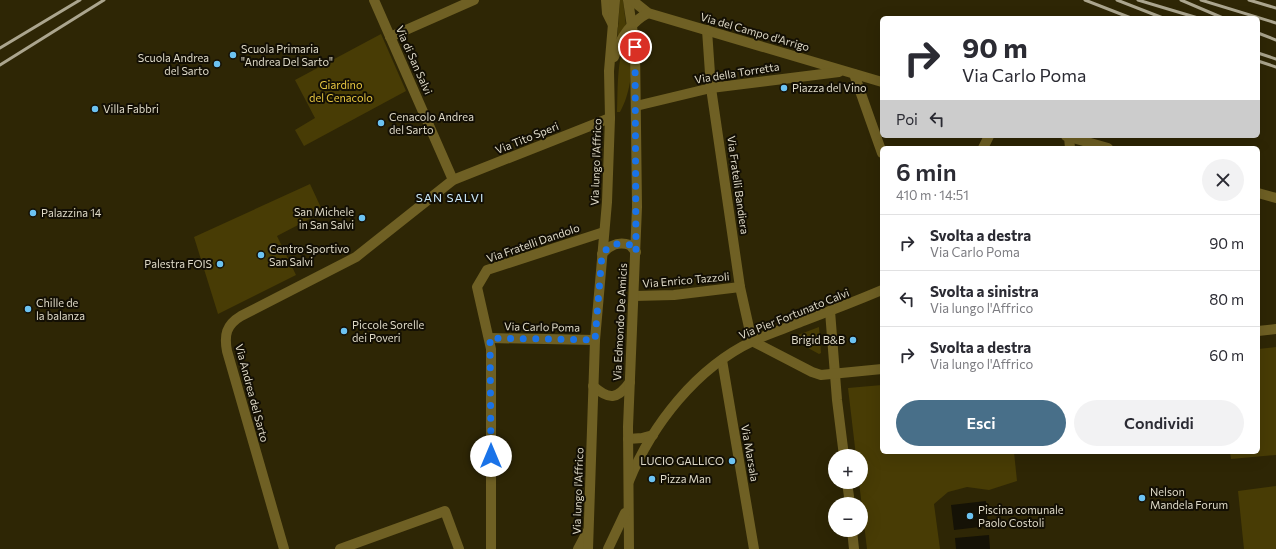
<!DOCTYPE html>
<html lang="it">
<head>
<meta charset="utf-8">
<style>
	:root { --surface:#fff; --page:#f2f2f3; --text:#2b2b33; --muted:#7c7c81; --line:#e1e1e2; --accent:#486f89 }
	body { margin:0; font-family:Commissioner,sans-serif; background:var(--page); color:var(--text); height:100vh; display:flex; flex-direction:column; font-size:15px; white-space:nowrap }
	* { box-sizing:border-box; margin:0 }
	p { font-size:13px; color:var(--muted) }
	.icon { flex:none; width:22px; height:22px; fill:none; stroke:currentColor; stroke-width:2; stroke-linecap:round; stroke-linejoin:round }
	.map { position:relative; flex:1; overflow:hidden }
	.panel { position:absolute; left:880px; top:146px; width:380px; height:308px; display:flex; flex-direction:column; background:var(--surface); border-radius:6px; box-shadow:0 4px 16px #0002 }
	.panel>* { flex:none }
	.hud { position:absolute; left:880px; top:16px; width:380px; height:122px; border-radius:6px; box-shadow:0 4px 16px #0002; background:#fff; color:var(--text); overflow:hidden }
	.controls { position:absolute; left:828px; top:449px; display:grid; gap:8px }
	.controls a { display:grid; place-items:center; width:40px; height:40px; border-radius:50%; background:var(--surface); box-shadow:0 4px 16px #0002; font-size:20px }
	.pin { position:absolute; display:grid; place-items:center; width:34px; height:34px; color:#fff; margin:-17px; border:2px solid #fff; border-radius:50%; box-shadow:0 1px 4px #0007 }
	.me { position:absolute; width:44px; margin:-22px; rotate:0deg; stroke-linejoin:round; filter:drop-shadow(0 0 3px #0008) }
	.turn { display:flex; align-items:center; gap:14px; height:84px; padding:0 16px; font-size:18px }
	.turn .icon { width:52px; height:52px; stroke-width:2.5 }
	.turn b { display:block; font-size:28px; line-height:34px }
	.then { display:flex; align-items:center; height:38px; padding:0 16px; background:#0003; gap:8px; font-size:15px }
	.round { display:grid; place-items:center; flex:none; width:42px; height:42px; border-radius:21px; background:var(--page) }
	.head { display:flex; align-items:center; justify-content:space-between; height:68px; padding:0 16px }
	h1 { font-size:24px; font-weight:600; line-height:30px }
	.button { display:flex; gap:8px; margin-top:auto; padding:8px 16px }
	.button a { flex:1; height:46px; border-radius:24px; background:var(--accent); color:#fff; font-size:16px; font-weight:600; line-height:46px; text-align:center }
	.button a+a { background:var(--page); color:var(--text) }
	ul { padding:0; list-style:none }
	li { display:flex; align-items:center; gap:12px; height:56px; padding:0 16px; border-top:1px solid var(--line) }
	li div { flex:1 }
	li b { display:block; font-size:15px }
	li em { font-style:normal }
	.map>svg:first-child { display:block }
</style>
</head>
<body>
<div class="map">
<svg width="1276" height="549" viewBox="0 0 1276 549">
	<rect width="100%" height="100%" fill="#2e2605"/>
	<g fill="#483c05">
		<polygon points="620,0 623,0 626,25 617,42"/>
		<polygon points="381,34 406,91 304,146 295,130 315,118 295,80"/>
		<path d="M 628,42 C 635,62 631,93 620,112 L 617,112 C 618,98 616,50 628,42 Z"/>
		<polygon points="310,184 323,212 277,236 296,275 218,314 194,237"/>
		<polygon points="819,327 821,353 819,354 790,338"/>
		<polygon points="1276,347 1276,455 1231,459 1230,452 1258,452 1258,349"/>
		<polygon points="882,385 882,452 1014,452 1017,481 989,490 967,487 948,492 934,504 940,549 867,549 859,482 861,482 861,456 856,456 848,388"/>
		<polygon points="1276,486 1276,549 1244,549 1238,491"/>
	</g>
	<g fill="#151206">
		<polygon points="986,501 988,526 954,530 951,505"/>
		<polygon points="989,535 990,549 956,549 955,538"/>
	</g>
	<g fill="none" stroke-linecap="round" stroke-linejoin="round">
		<g stroke="#6f6024" stroke-width="10">
			<polyline points="374,0 453,180"/>
			<polyline points="606,0 607,13 613,25"/>
			<polyline points="707,30 711,88 740,287 752,341"/>
			<polyline points="390,37 474,0"/>
			<polyline points="854,74 882,153"/>
			<polyline points="1069,137 1070,148"/>
			<polyline points="983,148 989,136"/>
			<path d="M 602,254 C 610,245 618,241 630,245 L 636,252"/>
			<polyline points="634,296 674,295 740,287"/>
			<polyline points="830,311 837,400 844,456"/>
			<polyline points="1258,331 1276,329"/>
			<polyline points="490,338 595,340"/>
			<polyline points="752,341 812,372 821,375 882,369"/>
			<polyline points="722,360 754,549"/>
			<path d="M 593,386 C 609,400 617,400 630,382"/>
			<polyline points="628,439 642,438 653,435"/>
			<path d="M 629,481 C 652,425 696,368 753,341 C 769,333 787,328 803,321 C 830,311 856,301 882,290"/>
			<polyline points="847,482 850,504"/>
			<polyline points="852,530 854,549"/>
			<path d="M 284,549 L 227,351 C 224,335 226,325 241,316 L 356,257 L 453,180 L 610,118"/>
			<polyline points="340,549 445,511 459,549"/>
			<polyline points="491,549 491,349 477,287 487,270 604,232"/>
		</g>
		<g stroke="#6f6024" stroke-width="10">
			<polyline points="628,0 635,47 637,207 628,427 629,549"/>
			<polyline points="632,0 648,13 882,82"/>
			<path d="M 614,57 C 620,39 631,22 648,13"/>
			<polyline points="636,106 711,88 839,72"/>
			<polyline points="1066,136 1108,148"/>
			<polyline points="1258,193 1276,198"/>
			<polyline points="578,549 587,532"/>
			<polyline points="588,549 595,340 607,202 610,118 609,71 615,0"/>
			<polyline points="608,549 625,513"/>
		</g>
		<g stroke="#aba58e" stroke-width="3">
			<polyline points="1085,0 1131,18"/>
			<polyline points="1117,0 1163,18"/>
			<polyline points="1138,0 1198,18"/>
			<polyline points="1181,0 1223,18"/>
			<polyline points="1201,0 1276,23"/>
			<polyline points="1249,0 1276,8"/>
			<polyline points="1258,33 1276,40"/>
			<polyline points="0,48 80,0"/>
			<polyline points="1258,53 1276,59"/>
			<polyline points="1258,61 1276,67"/>
			<polyline points="0,65 104,0"/>
		</g>
	</g>
	<g fill="none" stroke-linecap="round" stroke-linejoin="round">
		<path stroke="#1a73e8" stroke-width="7" stroke-dasharray="0 12.6" d="M 491,456 L 490,338 L 595,340 L 602,254 C 610,245 618,241 630,245 L 636,252 L 635,47"/>
	</g>
	<g fill="#6cc3f2" stroke="#130f04" stroke-width="1.5">
		<circle cx="233" cy="55" r="4"/>
		<circle cx="217" cy="64" r="4"/>
		<circle cx="784" cy="88" r="4"/>
		<circle cx="95" cy="109" r="4"/>
		<circle cx="381" cy="123" r="4"/>
		<circle cx="33" cy="213" r="4"/>
		<circle cx="362" cy="218" r="4"/>
		<circle cx="261" cy="255" r="4"/>
		<circle cx="220" cy="264" r="4"/>
		<circle cx="28" cy="309" r="4"/>
		<circle cx="344" cy="331" r="4"/>
		<circle cx="853" cy="340" r="4"/>
		<circle cx="732" cy="461" r="4"/>
		<circle cx="652" cy="479" r="4"/>
		<circle cx="1142" cy="498" r="4"/>
		<circle cx="970" cy="516" r="4"/>
	</g>
	<g text-anchor="middle" stroke-width="4" stroke-linejoin="round" paint-order="stroke">
		<g font-size="11" fill="#dfdac8" stroke="#130f04">
			<text transform="translate(755 32) rotate(16)" y="4">Via del Campo d'Arrigo</text>
			<text transform="translate(414 60) rotate(66)" y="4">Via di San Salvi</text>
			<text transform="translate(737 73) rotate(-9)" y="4">Via della Torretta</text>
			<text transform="translate(527 138) rotate(-22)" y="4">Via Tito Speri</text>
			<text transform="translate(596 162) rotate(-88)" y="4">Via lungo l'Affrico</text>
			<text transform="translate(738 185) rotate(82)" y="4">Via Fratelli Bandiera</text>
			<text transform="translate(533 243) rotate(-19)" y="4">Via Fratelli Dandolo</text>
			<text transform="translate(686 280) rotate(-5)" y="4">Via Enrico Tazzoli</text>
			<text transform="translate(794 314) rotate(-22)" y="4">Via Pier Fortunato Calvi</text>
			<text transform="translate(620 322) rotate(-87)" y="4">Via Edmondo De Amicis</text>
			<text transform="translate(542 327) rotate(1)" y="4">Via Carlo Poma</text>
			<text transform="translate(252 393) rotate(75)" y="4">Via Andrea del Sarto</text>
			<text transform="translate(750 453) rotate(80)" y="4">Via Marsala</text>
			<text transform="translate(578 491) rotate(-88)" y="4">Via lungo l'Affrico</text>
		</g>
		<g font-size="11" fill="#dfdac8" stroke="#130f04" text-anchor="start">
			<text x="241" y="53">Scuola Primaria<tspan x="241" dy="13">"Andrea Del Sarto"</tspan></text>
			<text x="209" y="62" text-anchor="end">Scuola Andrea<tspan x="209" dy="13">del Sarto</tspan></text>
			<text x="792" y="92">Piazza del Vino</text>
			<text x="103" y="113">Villa Fabbri</text>
			<text x="389" y="121">Cenacolo Andrea<tspan x="389" dy="13">del Sarto</tspan></text>
			<text x="354" y="216" text-anchor="end">San Michele<tspan x="354" dy="13">in San Salvi</tspan></text>
			<text x="41" y="217">Palazzina 14</text>
			<text x="269" y="253">Centro Sportivo<tspan x="269" dy="13">San Salvi</tspan></text>
			<text x="212" y="268" text-anchor="end">Palestra FOIS</text>
			<text x="36" y="307">Chille de<tspan x="36" dy="13">la balanza</tspan></text>
			<text x="352" y="329">Piccole Sorelle<tspan x="352" dy="13">dei Poveri</tspan></text>
			<text x="845" y="344" text-anchor="end">Brigid B&amp;B</text>
			<text x="724" y="465" text-anchor="end">LUCIO GALLICO</text>
			<text x="660" y="483">Pizza Man</text>
			<text x="1150" y="496">Nelson<tspan x="1150" dy="13">Mandela Forum</tspan></text>
			<text x="978" y="514">Piscina comunale<tspan x="978" dy="13">Paolo Costoli</tspan></text>
		</g>
		<g font-size="11" fill="#e8c741" stroke="#130f04">
			<text x="341" y="89">Giardino<tspan x="341" dy="13">del Cenacolo</tspan></text>
		</g>
		<g font-size="12" letter-spacing="1" fill="#cbe9fb" stroke="#130f04">
			<text x="450" y="202">SAN SALVI</text>
		</g>
	</g>
</svg>
<div class="controls">
<a>+</a>
<a>−</a>
</div>
<div class="pin" style="left:635px;top:47px;background:#d93025"><svg class="icon" aria-label="arrive" viewBox="0 0 24 24"><path d="M6 21V4h12l-3 4 3 4H6"/></svg></div>
<svg class="me" style="left:491px;top:456px" viewBox="-20 -20 40 40"><circle r="19" fill="#fff"/><path d="M0-13L10 11 0 6-10 11z" fill="#1a73e8"/></svg>
<div class="hud">
<div class="turn"><svg class="icon" aria-label="right" viewBox="0 0 24 24"><path d="M7 20v-9h11M14 6l5 5-5 5"/></svg><div><b>90 m</b>Via Carlo Poma</div></div>
<div class="then">Poi<svg class="icon" aria-label="left" viewBox="0 0 24 24"><path d="M17 20v-9H6M10 6l-5 5 5 5"/></svg></div>
</div>
<section class="panel">
<div class="head"><div><h1>6 min</h1><p>410 m · 14:51</p></div><a class="round"><svg class="icon" aria-label="close" viewBox="0 0 24 24"><path d="M6 6l12 12M18 6L6 18"/></svg></a></div>
<ul>
<li><svg class="icon" aria-label="right" viewBox="0 0 24 24"><path d="M7 20v-9h11M14 6l5 5-5 5"/></svg><div><b>Svolta a destra</b><p>Via Carlo Poma</p></div><em>90 m</em></li>
<li><svg class="icon" aria-label="left" viewBox="0 0 24 24"><path d="M17 20v-9H6M10 6l-5 5 5 5"/></svg><div><b>Svolta a sinistra</b><p>Via lungo l'Affrico</p></div><em>80 m</em></li>
<li><svg class="icon" aria-label="right" viewBox="0 0 24 24"><path d="M7 20v-9h11M14 6l5 5-5 5"/></svg><div><b>Svolta a destra</b><p>Via lungo l'Affrico</p></div><em>60 m</em></li>
</ul>
<div class="button"><a>Esci</a><a>Condividi</a></div>
</section>
</div>
</body>
</html>
